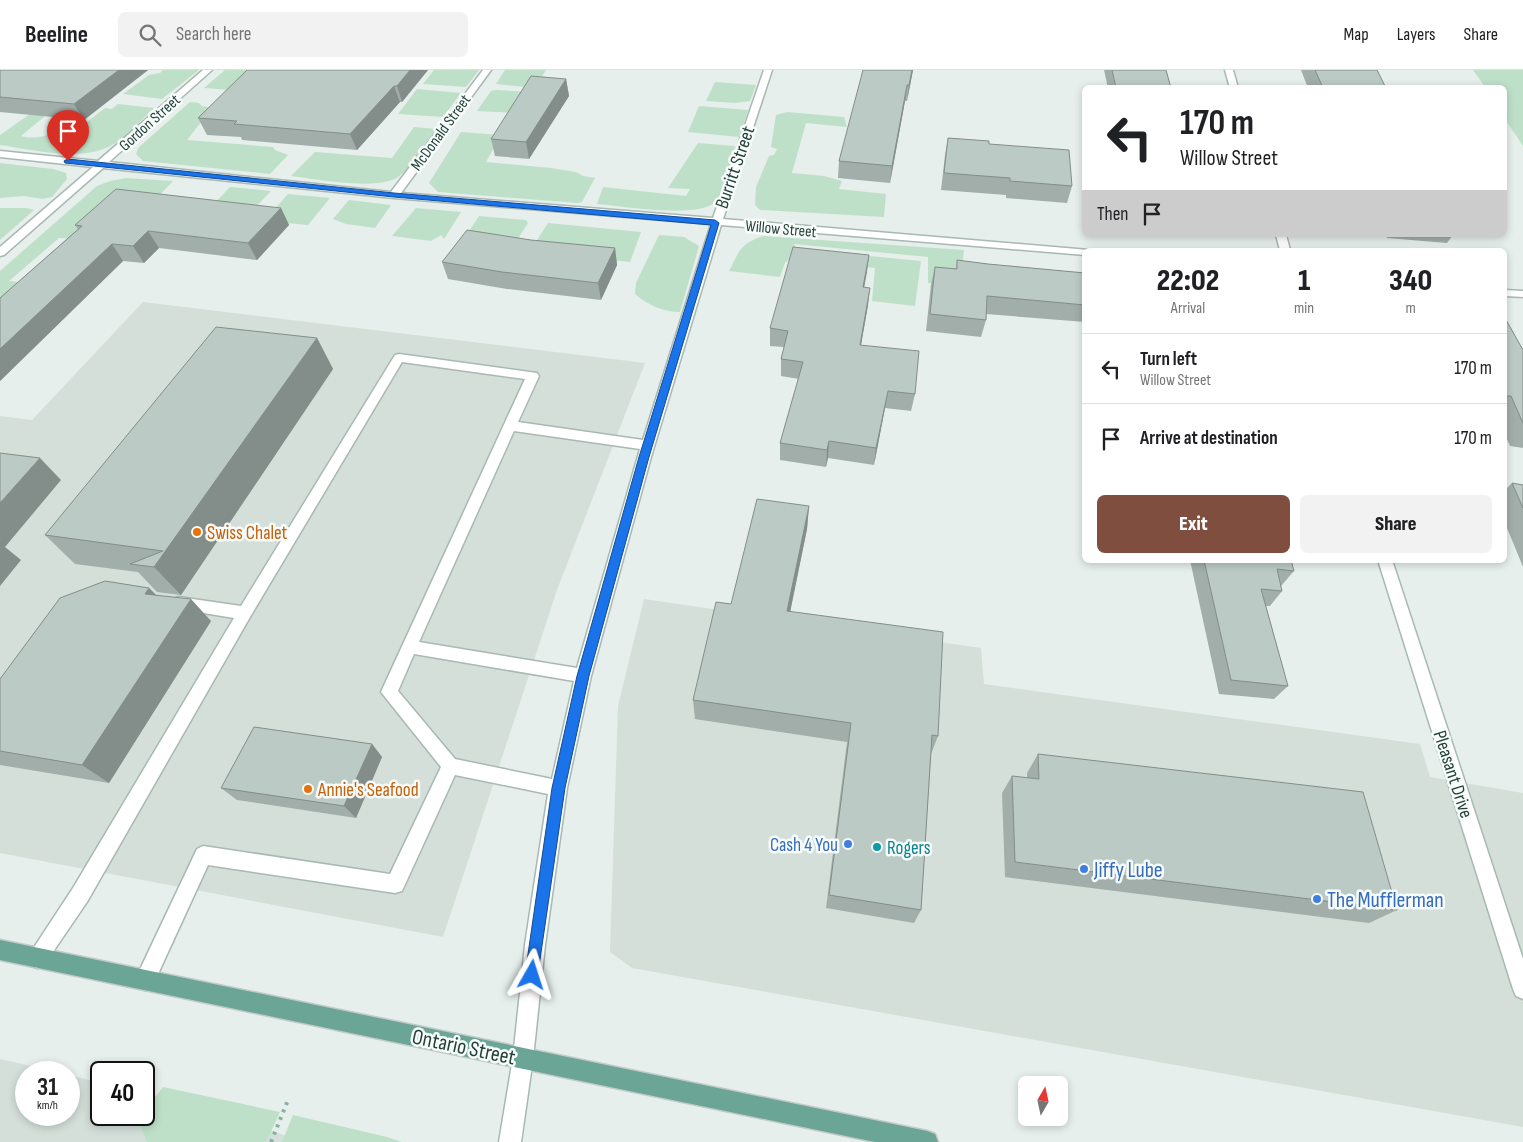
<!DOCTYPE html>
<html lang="en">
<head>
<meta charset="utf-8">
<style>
	:root { --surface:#fff; --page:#f2f2f2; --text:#202124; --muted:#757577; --line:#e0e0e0; --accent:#7f4e3f }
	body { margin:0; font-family:"Sofia Sans Condensed",sans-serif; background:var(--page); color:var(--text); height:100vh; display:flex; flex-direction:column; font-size:19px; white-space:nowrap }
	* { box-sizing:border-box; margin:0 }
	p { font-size:16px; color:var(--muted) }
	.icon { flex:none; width:28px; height:28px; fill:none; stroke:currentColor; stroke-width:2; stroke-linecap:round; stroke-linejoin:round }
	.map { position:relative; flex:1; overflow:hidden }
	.side { position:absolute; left:1082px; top:178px; width:425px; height:315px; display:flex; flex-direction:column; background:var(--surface); border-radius:8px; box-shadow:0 2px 8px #0003 }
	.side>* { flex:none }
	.guide { position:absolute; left:1082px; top:15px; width:425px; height:152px; border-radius:8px; box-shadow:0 2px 8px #0003; background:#fff; color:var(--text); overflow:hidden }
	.needle { width:32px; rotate:9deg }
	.fabs { position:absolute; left:1018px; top:1006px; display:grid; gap:10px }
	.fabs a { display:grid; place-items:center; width:50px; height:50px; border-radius:8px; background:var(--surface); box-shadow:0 2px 8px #0003; font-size:25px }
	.speed { position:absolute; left:15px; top:991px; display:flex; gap:10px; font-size:25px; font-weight:700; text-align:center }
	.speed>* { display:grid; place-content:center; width:65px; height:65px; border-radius:50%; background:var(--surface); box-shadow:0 2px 8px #0003; line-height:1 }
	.speed small { font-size:12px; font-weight:400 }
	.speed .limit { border:2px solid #111; border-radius:8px; background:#fff; color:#111 }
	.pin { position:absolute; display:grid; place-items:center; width:42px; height:42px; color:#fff; margin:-51px -21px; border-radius:50% 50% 50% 0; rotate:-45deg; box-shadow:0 0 5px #0007 }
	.pin .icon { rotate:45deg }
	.me { position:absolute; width:55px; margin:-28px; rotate:6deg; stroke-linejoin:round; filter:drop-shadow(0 0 4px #0008) }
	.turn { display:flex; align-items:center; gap:18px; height:105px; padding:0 15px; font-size:22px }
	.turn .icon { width:65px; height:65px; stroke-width:2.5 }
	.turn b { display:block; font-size:35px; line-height:42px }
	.then { display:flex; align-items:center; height:48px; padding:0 15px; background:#0003; gap:10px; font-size:19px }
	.eta { display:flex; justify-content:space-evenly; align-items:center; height:85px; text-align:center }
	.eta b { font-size:30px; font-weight:800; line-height:35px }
	.cta { display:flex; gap:10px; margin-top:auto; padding:10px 15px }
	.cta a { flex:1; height:58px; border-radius:8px; background:var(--accent); color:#fff; font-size:20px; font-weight:800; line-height:58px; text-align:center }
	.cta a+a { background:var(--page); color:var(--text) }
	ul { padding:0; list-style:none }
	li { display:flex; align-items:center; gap:15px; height:70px; padding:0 15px; border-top:1px solid var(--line) }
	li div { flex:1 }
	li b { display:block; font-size:19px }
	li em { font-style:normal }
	header { display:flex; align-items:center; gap:30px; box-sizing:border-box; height:70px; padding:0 25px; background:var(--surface); border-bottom:1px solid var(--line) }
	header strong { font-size:24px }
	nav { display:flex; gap:28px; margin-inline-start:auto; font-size:18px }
	.search { width:350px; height:45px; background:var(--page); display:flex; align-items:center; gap:12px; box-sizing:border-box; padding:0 18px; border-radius:8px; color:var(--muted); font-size:19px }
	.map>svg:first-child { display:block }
</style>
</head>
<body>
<header>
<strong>Beeline</strong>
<div class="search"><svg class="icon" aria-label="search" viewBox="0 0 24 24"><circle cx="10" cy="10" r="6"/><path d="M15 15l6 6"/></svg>Search here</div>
<nav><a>Map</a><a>Layers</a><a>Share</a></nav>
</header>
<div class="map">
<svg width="1523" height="1072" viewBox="0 0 1523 1072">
	<rect width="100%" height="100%" fill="#e6efeb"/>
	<g fill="#d4dfda">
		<polygon points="143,232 645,293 557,520 443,867 0,783 0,346 32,350"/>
		<polygon points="644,529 981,578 984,614 1420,674 1430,707 1523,723 1523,1057 632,898 610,882 618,636"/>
		<polygon points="0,989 57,1002 26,1002 26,1045 69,1045 69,1005 101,1013 101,1045 144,1045 144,1023 178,1031 306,1072 0,1072"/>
	</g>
	<g fill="#bfe0c8">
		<polygon points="163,0 199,0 162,29 123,24 149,5 160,3"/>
		<polygon points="225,0 250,0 243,21 204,18"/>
		<polygon points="434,0 479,0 466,17 423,14"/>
		<polygon points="505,0 546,0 535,18 496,14"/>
		<polygon points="1473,0 1523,0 1523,76 1505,49 1505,18 1485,17"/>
		<polygon points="715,12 756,15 750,31 735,33 706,31"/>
		<polygon points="417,19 461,23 443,47 398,44"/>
		<polygon points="496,20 529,22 516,43 477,41 491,21"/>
		<polygon points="190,32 199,33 202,36 212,38 187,70 273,77 275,80 288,85 270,104 143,91 136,84 138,78"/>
		<path d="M 118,34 L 154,38 C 142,49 131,63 117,72 C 85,94 36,80 0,75 L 0,65 L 30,44 L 45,46 L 21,66 C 39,72 60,59 78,59 L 105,38 L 112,39 Z"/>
		<polygon points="699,36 748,40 739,67 688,62"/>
		<polygon points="787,42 844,47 847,57 806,53 792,103 824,106 842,111 839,119 886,124 884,147 760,140 755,135 756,117 769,86 774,85 777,79 771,77 776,45"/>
		<path d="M 414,57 L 437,59 C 425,75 414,96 398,107 C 378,121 315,109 291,106 L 315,82 L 392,88 Z"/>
		<polygon points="461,62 501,65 486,92 551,98 576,102 583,106 595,108 582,132 578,133 438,122 429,113"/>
		<path d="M 698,73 L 735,76 C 730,93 727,113 719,128 C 707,151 621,136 597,134 L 603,117 L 686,126 L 690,119 L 668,118 Z"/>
		<polygon points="0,93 53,99 66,103 67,109 52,127 42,129 24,126 0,128"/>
		<polygon points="126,108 173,111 149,136 78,169 59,168 9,211 39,214 22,229 0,227 0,201 97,116 110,111"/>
		<polygon points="230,117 271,121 247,146 207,141"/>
		<polygon points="288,124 330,128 308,155 264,151"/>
		<polygon points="349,130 391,135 375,158 346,154 333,149"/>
		<polygon points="0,138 27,138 34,140 0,170"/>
		<polygon points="416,138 461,142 444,169 441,165 431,171 392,166"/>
		<polygon points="479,146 526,150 528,153 512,178 462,172"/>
		<polygon points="548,153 641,162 630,192 530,181"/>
		<path d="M 659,165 L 684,167 L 699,176 L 680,242 C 663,242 648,235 635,224 L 636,213 Z"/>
		<path d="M 763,166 L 964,180 L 961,205 L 949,214 L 928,213 L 928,187 L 794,174 L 796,179 L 921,191 L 915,236 L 872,231 L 875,198 L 790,189 L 785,193 L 780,207 L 729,201 C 740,180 740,174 763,166 Z"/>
		<polygon points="163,1017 280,1042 266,1072 147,1072 140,1055 139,1046 144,1045 144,1041"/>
		<polygon points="293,1045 387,1067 402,1072 282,1072"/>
	</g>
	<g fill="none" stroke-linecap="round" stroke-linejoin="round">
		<g stroke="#a8b8b2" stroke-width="3">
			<g id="minor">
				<path d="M 203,0 L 212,0 L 109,92 L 391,122 L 483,0 L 491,0 L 401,123 L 713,148 L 764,0 L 772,0 L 723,149 L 1089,180 L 1085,180 L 1085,185 L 721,155 L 651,387 L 591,606 L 567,718 L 545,875 L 533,988 L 521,1072 L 499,1072 L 513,988 L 525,875 L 548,724 L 455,705 L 402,821 L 395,823 L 208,795 L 152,917 L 145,920 L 138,917 L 135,910 L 197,779 L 203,776 L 390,804 L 441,697 L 381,622 L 525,309 L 402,292 L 250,547 L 87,832 L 44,895 L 37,898 L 30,895 L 27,888 L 73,818 L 234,548 L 179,539 L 174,537 L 172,533 L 174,529 L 179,527 L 241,536 L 395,285 L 399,284 L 537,303 L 539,306 L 518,352 L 643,370 L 711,154 L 394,128 L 103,98 L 4,185 L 0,186 L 0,177 L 93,97 L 0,87 L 0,81 L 98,91 ZM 514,361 L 640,379 L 577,598 L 419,572 ZM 414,584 L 574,611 L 552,709 L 455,689 L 398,621 Z"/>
				<polygon points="1225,0 1233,0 1238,18 1230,18"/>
				<polygon points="1276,165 1286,165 1290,180 1280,180"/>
				<polygon points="1505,220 1523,221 1523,227 1505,226"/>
				<polygon points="1378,490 1392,490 1523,889 1523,929 1516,926 1513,919"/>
			</g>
		</g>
		<g stroke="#c2cac8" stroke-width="3">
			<polygon id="major" points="0,870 927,1061 935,1064 938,1072 875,1072 0,890"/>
		</g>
		<polyline stroke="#86b3a5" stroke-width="4" stroke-dasharray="3 5" stroke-linecap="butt" points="271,1072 288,1030"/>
		<use href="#minor" fill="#fff" fill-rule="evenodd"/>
		<use href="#major" fill="#6aa596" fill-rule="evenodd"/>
	</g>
	<g fill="#a1aea9">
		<polygon points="0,0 148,0 84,50 0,42"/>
		<polygon points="428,0 402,32 400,32 357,80 242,70 241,67 207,65 198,48"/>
		<polygon points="913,0 907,31 905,31 890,113 838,108 839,91"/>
		<polygon points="1104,0 1166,0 1171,18 1108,18"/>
		<polygon points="1301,0 1377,0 1386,18 1308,18"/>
		<polygon points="566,9 569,26 529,89 495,86 491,69"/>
		<polygon points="948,68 989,74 1072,116 1067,133 1006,128 1006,125 941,120 945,85"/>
		<polygon points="281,138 289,155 257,190 159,178 144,193 123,191 0,311 0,228 78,159 75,155"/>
		<polygon points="1386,165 1453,165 1447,173 1387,168"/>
		<polygon points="531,170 615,178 617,195 601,230 507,219 448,209 442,192"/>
		<polygon points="869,185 864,217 868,235 861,275 915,324 911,341 885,338 874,395 828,388 826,397 780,390 780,373 799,309 781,306 781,289 784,277 770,276 770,258"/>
		<polygon points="957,190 988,194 1085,203 1085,252 986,244 986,250 981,267 926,261 931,214 935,197 956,199"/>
		<polygon points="1505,248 1523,280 1523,378 1510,376 1505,365"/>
		<polygon points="317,268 333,299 181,525 157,522 138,502 75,494 45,465"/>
		<polygon points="1512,413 1523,415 1523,497 1505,453 1505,420"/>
		<polygon points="809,436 807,459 790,542 938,666 931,684 921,840 914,853 826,838 847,672 695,649 693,630 731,534"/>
		<polygon points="1190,490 1291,490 1294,501 1281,516 1282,521 1270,536 1266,536 1288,616 1274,629 1219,624"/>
		<polygon points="149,518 156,525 211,551 109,713 0,695 0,609"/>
		<polygon points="372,674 382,687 356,748 237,730 221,718"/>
		<polygon points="1038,684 1397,840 1369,853 1005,807 1002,723 1012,706 1027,708 1027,703"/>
	</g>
	<g fill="#838d89">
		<polygon points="119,0 148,0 84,50 74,34"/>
		<polygon points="410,0 428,0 402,32 397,16"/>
		<polygon points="912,0 913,0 907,31 909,15"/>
		<polygon points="566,9 569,26 529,89 526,72"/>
		<polygon points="907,15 905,31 890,113 892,96"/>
		<polygon points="394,16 400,32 357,80 350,64"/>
		<polygon points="281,138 289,155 257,190 248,173"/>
		<polygon points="148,161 159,178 144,193 133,176"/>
		<polygon points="112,174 123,191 0,311 0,279"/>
		<polygon points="615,178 617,195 601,230 598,213"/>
		<polygon points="869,185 867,202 861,234 863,217"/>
		<polygon points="870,218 868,235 858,292 860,275"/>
		<polygon points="317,268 333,299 181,525 154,497"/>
		<polygon points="888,321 885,338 874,395 876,378"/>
		<polygon points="829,371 828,388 826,397 827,380"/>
		<polygon points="40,388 61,410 5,477 21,490 0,516 0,433"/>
		<polygon points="809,436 807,459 786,562 787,541"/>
		<polygon points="149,518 171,540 145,524"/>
		<polygon points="191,529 211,551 109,713 82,695"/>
		<polygon points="372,674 382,687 356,748 344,736"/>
	</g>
	<g fill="#bbcac4" stroke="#838d89">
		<polygon points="0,0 119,0 74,34 0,27"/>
		<polygon points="247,0 410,0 397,16 394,16 350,64 234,54 237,51 198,48"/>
		<polygon points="863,0 912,0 909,15 907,15 892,96 839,91"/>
		<polygon points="1112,0 1166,0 1171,18 1116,18"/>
		<polygon points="1315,0 1377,0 1386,18 1323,18"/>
		<polygon points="531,6 566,9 526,72 491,69"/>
		<polygon points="948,68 989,71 989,74 1069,80 1072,116 1010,111 1010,108 944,103"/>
		<polygon points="116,119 281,138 248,173 148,161 133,176 112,174 0,279 0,228 82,156 75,155"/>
		<polygon points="467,160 531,170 615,178 598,213 502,202 442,192"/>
		<polygon points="793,177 869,185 863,217 870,218 860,275 919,281 915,324 888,321 876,378 829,371 827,380 780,373 803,292 781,289 788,261 770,258"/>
		<polygon points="957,190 988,194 1085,203 1085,235 987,226 986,250 930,244 935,197 957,199"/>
		<polygon points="1505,248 1523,280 1523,353 1511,326 1505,326"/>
		<polygon points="216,257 317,268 154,497 130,494 163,481 45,465"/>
		<polygon points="0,383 40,388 0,433"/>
		<polygon points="1512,413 1523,415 1523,438"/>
		<polygon points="757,429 809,436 787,541 943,562 938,666 932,665 921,840 829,825 851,653 693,630 716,532 731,534"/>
		<polygon points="1204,490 1291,490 1294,501 1277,499 1282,521 1261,519 1288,616 1231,610"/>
		<polygon points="105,511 149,518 145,524 191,529 82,695 0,681 0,609 60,528"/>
		<polygon points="254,657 372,674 344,736 221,718"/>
		<polygon points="1038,684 1363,722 1397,840 1015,792 1012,706 1039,709"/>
	</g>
	<polygon fill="#1a73e8" stroke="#114b97" points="68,89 394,123 715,150 719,153 649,387 589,606 565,718 537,910 532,912 527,910 525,905 552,718 577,606 639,387 711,155 394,127 65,93 64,91"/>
	<g fill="#e8710a" stroke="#f7fbf9" stroke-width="2">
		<circle cx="197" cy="462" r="5"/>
		<circle cx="308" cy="719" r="5"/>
	</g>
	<g fill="#3f7fe0" stroke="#f7fbf9" stroke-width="2">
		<circle cx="848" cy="774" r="5"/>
		<circle cx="1084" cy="799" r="5"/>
		<circle cx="1317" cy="829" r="5"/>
	</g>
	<circle fill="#0f9aa8" stroke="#f7fbf9" stroke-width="2" cx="877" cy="777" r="5"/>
	<g text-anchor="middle" stroke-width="5" stroke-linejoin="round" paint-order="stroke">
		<g font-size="16" fill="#24423a" stroke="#f7fbf9">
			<text transform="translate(149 52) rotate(-42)" y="6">Gordon Street</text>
			<text transform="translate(440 62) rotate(-54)" y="6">McDonald Street</text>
			<text transform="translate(781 158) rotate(5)" y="6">Willow Street</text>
		</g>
		<g font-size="19" fill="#24423a" stroke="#f7fbf9">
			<text transform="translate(734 97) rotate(-71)" y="7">Burritt Street</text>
			<text transform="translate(1454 704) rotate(72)" y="7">Pleasant Drive</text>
		</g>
		<g font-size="19" fill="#c56008" stroke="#f7fbf9" text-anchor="start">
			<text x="207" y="469">Swiss Chalet</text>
			<text x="318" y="726">Annie's Seafood</text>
		</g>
		<g font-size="19" fill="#366cbe" stroke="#f7fbf9" text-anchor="end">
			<text x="838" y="781">Cash 4 You</text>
		</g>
		<g font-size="19" fill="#0d838f" stroke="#f7fbf9" text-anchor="start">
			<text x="887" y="784">Rogers</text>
		</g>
		<g font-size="22" fill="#366cbe" stroke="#f7fbf9" text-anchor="start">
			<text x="1094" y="807">Jiffy Lube</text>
			<text x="1327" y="837">The Mufflerman</text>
		</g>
		<g font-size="22" fill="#24423a" stroke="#f7fbf9">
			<text transform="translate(464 976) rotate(12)" y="8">Ontario Street</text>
		</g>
	</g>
</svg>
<div class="fabs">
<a><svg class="needle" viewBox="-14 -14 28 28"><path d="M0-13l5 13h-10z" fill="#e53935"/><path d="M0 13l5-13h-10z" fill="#757577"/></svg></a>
</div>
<div class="speed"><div>31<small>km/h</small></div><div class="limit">40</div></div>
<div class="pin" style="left:68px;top:91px;background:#d93025"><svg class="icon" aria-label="arrive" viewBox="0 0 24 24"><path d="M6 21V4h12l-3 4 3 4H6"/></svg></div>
<svg class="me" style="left:532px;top:905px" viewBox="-20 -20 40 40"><path d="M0-17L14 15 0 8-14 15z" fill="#1a73e8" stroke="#fff" stroke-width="4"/></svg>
<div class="guide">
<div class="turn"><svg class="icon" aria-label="left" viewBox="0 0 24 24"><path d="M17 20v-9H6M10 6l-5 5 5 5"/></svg><div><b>170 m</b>Willow Street</div></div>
<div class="then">Then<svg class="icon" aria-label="arrive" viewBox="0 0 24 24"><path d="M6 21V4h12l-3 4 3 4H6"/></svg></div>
</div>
<section class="side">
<div class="eta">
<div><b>22:02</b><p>Arrival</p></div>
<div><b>1</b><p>min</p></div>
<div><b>340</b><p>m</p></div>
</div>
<ul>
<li><svg class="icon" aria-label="left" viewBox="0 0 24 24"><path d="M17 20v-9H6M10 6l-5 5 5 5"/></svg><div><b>Turn left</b><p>Willow Street</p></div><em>170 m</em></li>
<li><svg class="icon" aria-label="arrive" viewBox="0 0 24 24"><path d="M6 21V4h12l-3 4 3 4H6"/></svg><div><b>Arrive at destination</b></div><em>170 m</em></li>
</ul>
<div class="cta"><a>Exit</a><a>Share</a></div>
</section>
</div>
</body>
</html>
